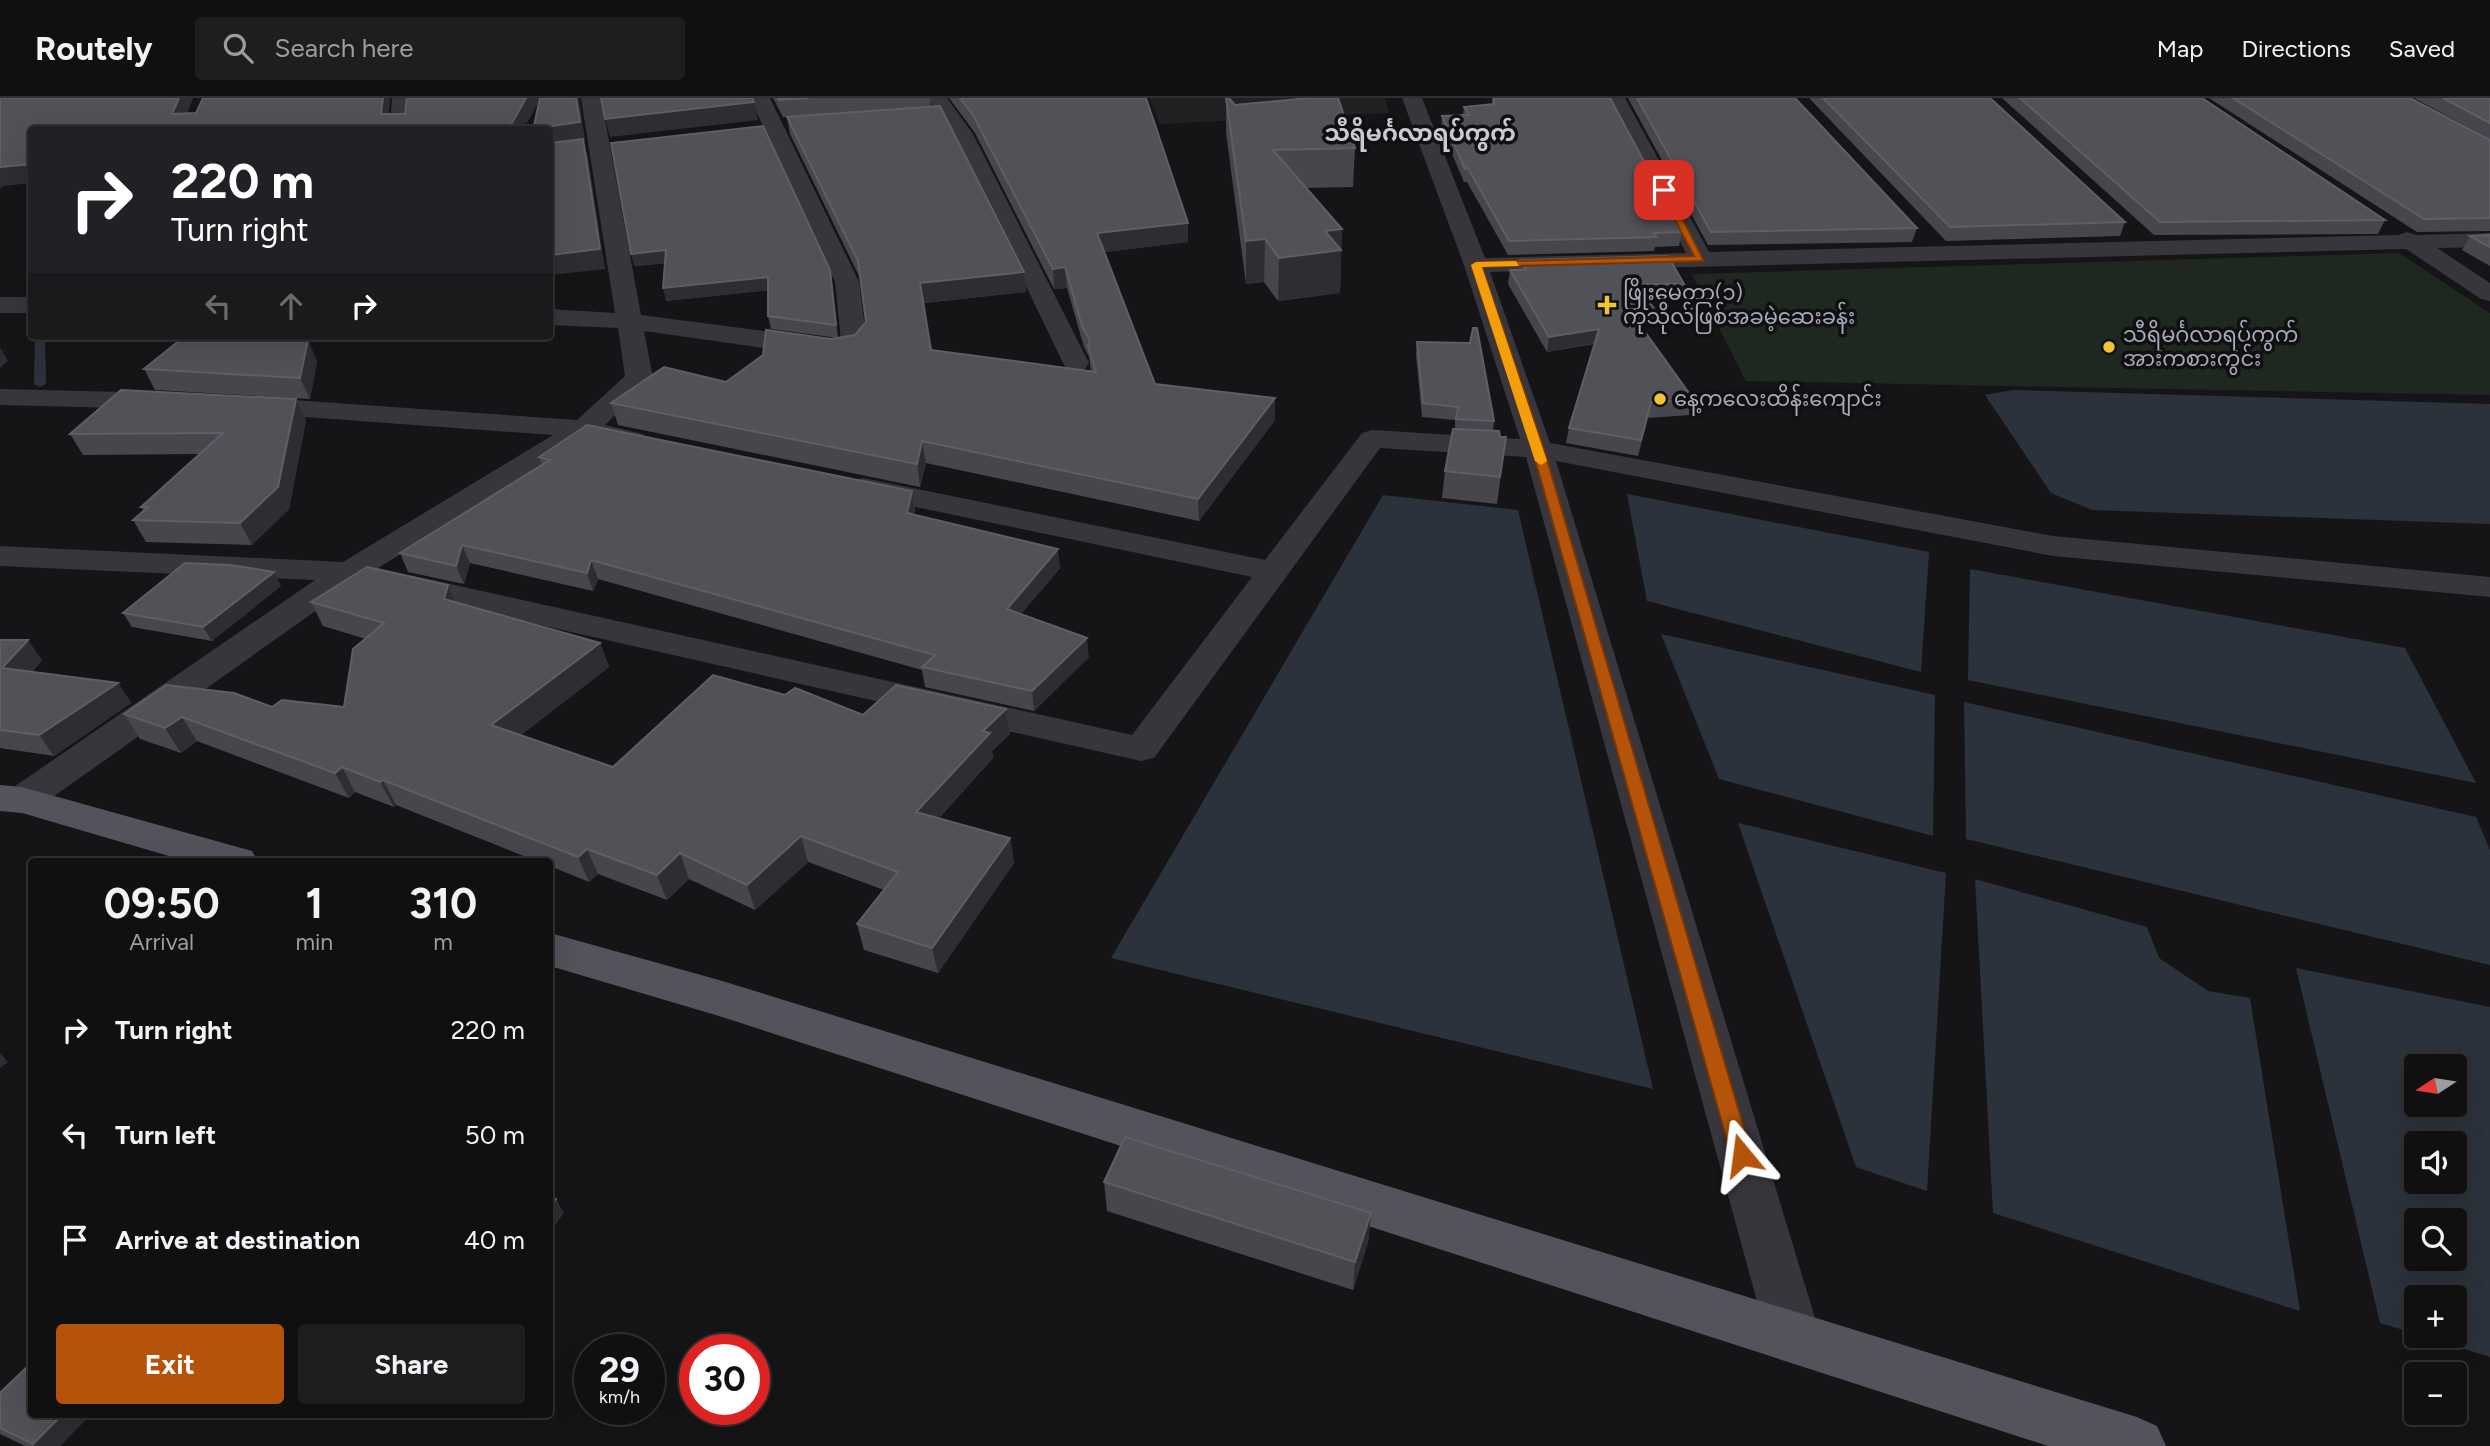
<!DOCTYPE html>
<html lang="en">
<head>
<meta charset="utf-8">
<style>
	:root { --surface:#101011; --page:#1e1e1f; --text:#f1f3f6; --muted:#9c9d9f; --line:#303031; --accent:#b45309 }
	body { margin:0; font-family:Figtree,"Noto Sans Myanmar",sans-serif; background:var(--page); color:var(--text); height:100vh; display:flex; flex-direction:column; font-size:26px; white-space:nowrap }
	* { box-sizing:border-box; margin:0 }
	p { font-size:23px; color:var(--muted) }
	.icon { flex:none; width:38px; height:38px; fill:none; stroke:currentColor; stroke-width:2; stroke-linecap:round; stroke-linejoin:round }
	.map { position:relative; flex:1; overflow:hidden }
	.panel { position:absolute; left:28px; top:760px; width:525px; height:560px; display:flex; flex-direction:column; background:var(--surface); border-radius:7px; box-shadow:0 7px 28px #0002,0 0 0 2px var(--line) }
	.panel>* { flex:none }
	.guide { position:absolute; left:28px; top:28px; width:525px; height:214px; border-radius:7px; box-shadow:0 7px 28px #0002,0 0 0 2px var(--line); background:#202124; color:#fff; overflow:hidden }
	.needle { width:46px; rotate:258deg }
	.buttons { position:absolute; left:2404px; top:956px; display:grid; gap:14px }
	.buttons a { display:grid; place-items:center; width:63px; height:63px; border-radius:7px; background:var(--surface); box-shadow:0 7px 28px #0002,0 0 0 2px var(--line); font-size:35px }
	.speed { position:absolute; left:574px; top:1236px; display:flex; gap:14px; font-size:35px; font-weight:700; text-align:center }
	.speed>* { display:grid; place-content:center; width:91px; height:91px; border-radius:50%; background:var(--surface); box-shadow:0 7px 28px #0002,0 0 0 2px var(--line); line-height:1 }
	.speed small { font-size:18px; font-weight:400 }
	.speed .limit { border:10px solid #d22; background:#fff; color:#111 }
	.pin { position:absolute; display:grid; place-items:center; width:60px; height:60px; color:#fff; margin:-30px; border-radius:14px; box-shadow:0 4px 10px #0006 }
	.me { position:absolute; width:77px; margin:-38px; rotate:344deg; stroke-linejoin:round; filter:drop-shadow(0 0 5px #0008) }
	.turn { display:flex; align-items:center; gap:24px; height:147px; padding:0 28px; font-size:32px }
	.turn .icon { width:91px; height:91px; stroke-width:2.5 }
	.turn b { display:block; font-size:49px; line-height:60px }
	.lanes { display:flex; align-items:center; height:66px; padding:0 28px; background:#0003; justify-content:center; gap:35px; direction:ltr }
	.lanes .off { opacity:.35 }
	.eta { display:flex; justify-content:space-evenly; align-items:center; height:119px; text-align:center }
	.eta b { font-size:42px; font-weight:700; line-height:49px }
	.action { display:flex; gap:14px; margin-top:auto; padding:14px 28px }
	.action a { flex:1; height:80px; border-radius:7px; background:var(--accent); color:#fff; font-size:28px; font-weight:700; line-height:80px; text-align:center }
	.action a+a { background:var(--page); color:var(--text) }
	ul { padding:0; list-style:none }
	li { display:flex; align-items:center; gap:21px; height:105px; padding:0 28px }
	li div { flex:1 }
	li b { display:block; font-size:26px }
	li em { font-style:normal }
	header { display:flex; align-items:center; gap:42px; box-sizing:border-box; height:98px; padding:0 35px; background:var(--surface); border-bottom:2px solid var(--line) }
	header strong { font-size:33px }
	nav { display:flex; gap:38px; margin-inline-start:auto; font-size:24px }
	.search { width:490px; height:63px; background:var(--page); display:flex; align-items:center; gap:18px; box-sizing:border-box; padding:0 24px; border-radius:7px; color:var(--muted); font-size:26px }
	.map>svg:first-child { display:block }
</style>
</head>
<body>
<header>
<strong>Routely</strong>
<div class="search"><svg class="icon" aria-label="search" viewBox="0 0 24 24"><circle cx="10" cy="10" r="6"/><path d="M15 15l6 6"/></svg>Search here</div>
<nav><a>Map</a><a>Directions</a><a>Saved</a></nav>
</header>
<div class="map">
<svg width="2490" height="1348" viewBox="0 0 2490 1348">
	<rect width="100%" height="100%" fill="#151517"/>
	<polygon fill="#212124" points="1149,0 1385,0 1389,15 1160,26"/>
	<polygon fill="#1f2721" points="2399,155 2490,215 2490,297 1746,283 1692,176"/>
	<g fill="#2b323b" fill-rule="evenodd">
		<polygon points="2013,292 2490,306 2490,426 2092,412 2051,395 1985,297"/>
		<polygon points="1627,396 1929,454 1921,574 1647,503"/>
		<polygon points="1383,397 1518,412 1653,991 1111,860"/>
		<polygon points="1970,471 2405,550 2476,685 1968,582"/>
		<polygon points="1661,536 1935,597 1933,738 1719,681"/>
		<polygon points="1964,604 2476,719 2490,752 2490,867 1966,741"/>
		<polygon points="1738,725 1946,775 1927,1093 1856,1069"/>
		<polygon points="1975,781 2147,829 2159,860 2208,893 2250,900 2300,1213 1993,1115"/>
		<path d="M 2296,870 L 2490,909 L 2490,1259 L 2419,1237 L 2455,1237 L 2455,1199 L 2417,1199 L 2417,1236 L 2380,1225 ZM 2417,968 L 2455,968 L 2455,1006 L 2417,1006 ZM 2417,1045 L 2455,1045 L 2455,1083 L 2417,1083 ZM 2417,1122 L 2455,1122 L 2455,1160 L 2417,1160 Z"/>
	</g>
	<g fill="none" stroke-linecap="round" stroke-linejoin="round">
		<polygon fill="#2b323b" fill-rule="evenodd" points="35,238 45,238 46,286 40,289 34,286"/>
		<g fill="#36363c" fill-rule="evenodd">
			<polygon points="392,0 412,0 410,32 390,32"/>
			<polygon points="581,0 601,0 641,217 841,243 835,184 750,0 770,0 859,184 867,245 857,256 836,260 644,233 653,280 605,327 643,336 647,342 643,348 633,351 588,341 378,470 1132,637 1252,479 863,398 852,395 848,389 852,383 863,380 1265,462 1362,335 1372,332 1520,341 1464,167 1402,0 1422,0 1485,160 1686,155 1605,0 1625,0 1709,154 2398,137 2407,134 2416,137 2490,135 2490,149 2437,150 2490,185 2490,203 2481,201 2406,151 1490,174 1550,345 2053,438 2490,479 2490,499 2053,458 1556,363 1821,1240 1813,1258 1794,1266 1775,1258 1767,1240 1526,359 1380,350 1154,660 1141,663 355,485 36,711 22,715 8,711 2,702 8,693 315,482 0,468 0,448 343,464 553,337 250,315 240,313 236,307 240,301 250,299 577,322 625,278 618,230 550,227 550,211 615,215"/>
			<polygon points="927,0 947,0 973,36 1089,265 1085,271 1067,271 1063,265 953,36"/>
			<rect x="0" y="199" width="32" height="16"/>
			<polygon points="0,291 162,295 172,297 176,303 172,309 162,311 0,307"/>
		</g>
		<g fill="#52535b" fill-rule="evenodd">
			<polygon points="0,687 22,689 252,753 258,763 186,763 22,715 0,713"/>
			<polygon points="550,835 719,882 2137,1319 2157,1328 2166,1348 2048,1348 719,918 550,868"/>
		</g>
	</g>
	<g fill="#46464c">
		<polygon points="773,0 930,0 931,9 1024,174 1026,194 924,205 931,252 1091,274 1089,259 1084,249 1067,190 1054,191 975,35 949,0 1146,0 1188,125 1188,144 1104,154 1155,286 1275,322 1199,423 926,365 920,389 618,327 611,305 726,284 831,241 855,237 866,224 860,180 790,36 787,19 783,19"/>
		<polygon points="1226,0 1235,7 1355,50 1353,89 1307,90 1342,131 1340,195 1278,203 1264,184 1246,186 1226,34"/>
		<polygon points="1492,0 1610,0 1682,134 1679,148 1655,149 1654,153 1508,157 1467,84 1464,84 1441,30 1442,18 1463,17 1464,9 1492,6"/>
		<polygon points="1628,0 1795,0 1917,130 1912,144 1708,147"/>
		<polygon points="1809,0 1990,0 2125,124 2120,138 1946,143"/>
		<polygon points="2002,0 2202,0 2385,122 2378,136 2154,137"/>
		<polygon points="2209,0 2410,0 2490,42 2490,133 2417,134"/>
		<polygon points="2414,0 2490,0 2490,41"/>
		<polygon points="2490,137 2490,168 2462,152 2470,138"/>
		<polygon points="631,156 832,185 838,240 771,231 768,218 768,192 666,203 665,165 635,168"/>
		<polygon points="1520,162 1684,186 1681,200 1647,200 1655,212 1652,226 1641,228 1694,302 1690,317 1648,320 1638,358 1566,345 1569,330 1594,246 1547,254 1508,186 1510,172 1519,172"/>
		<polygon points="1417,244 1494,323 1493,333 1500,339 1506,339 1497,406 1442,400 1445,373 1455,331 1455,322 1422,319 1416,257"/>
		<polygon points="317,263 310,301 155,292 144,271"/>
		<polygon points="296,301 306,322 289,411 252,447 146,444 133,422 144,413 141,409 199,356 83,357 70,336"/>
		<polygon points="539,359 912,393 915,412 914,417 1060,470 1021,516 1089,559 1034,613 925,589 922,572 598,481 593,493 470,465 464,486 408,474 400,455 542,367"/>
		<polygon points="448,487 455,504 600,545 609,569 521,637 613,669 785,597 863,617 1006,611 1010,636 992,653 993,660 939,720 1010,740 1014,765 938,875 864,852 857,826 884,792 808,764 755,812 689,781 667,802 598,776 589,784 550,768 550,763 536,763 396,707 394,709 355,694 349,700 197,643 181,655 140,641 124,616 272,609 344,609 366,541 323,528 311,504"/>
		<polygon points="281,488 212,543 132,529 123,515"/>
		<polygon points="0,542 42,562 32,574 118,585 131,605 54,658 0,650"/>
		<polygon points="1104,1084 1371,1115 1368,1144 1353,1192 1107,1113"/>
		<polygon points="0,1295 91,1316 60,1348 25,1348 0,1336"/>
	</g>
	<g fill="#2e2e32">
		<polygon points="179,0 193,0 181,32 172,16"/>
		<polygon points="383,0 390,0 388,32 381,16"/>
		<polygon points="526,0 541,0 523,32 508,32"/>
		<polygon points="576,0 579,0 585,42 583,42 588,59 605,171 550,177 550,32 544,32 544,29"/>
		<polygon points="754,4 758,22 610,39 605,21"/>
		<polygon points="32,66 32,85 3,88 0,91 0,69"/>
		<polygon points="1188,125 1188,144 1098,155 1097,135"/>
		<polygon points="1342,131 1340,195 1278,203 1279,160 1325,133"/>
		<polygon points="1265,141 1264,184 1246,186 1246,143"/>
		<polygon points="666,152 669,165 635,168 631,156"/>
		<polygon points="1065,169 1067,190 1054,191 1053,171"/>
		<polygon points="830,172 832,185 838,240 836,227"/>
		<polygon points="1024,174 1026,194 923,205 920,185"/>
		<polygon points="768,179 771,192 666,203 663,190"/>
		<polygon points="1599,231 1596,245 1547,254 1549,239"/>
		<polygon points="308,242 317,263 310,301 300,280"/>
		<polygon points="0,251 1,251 8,263 0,270"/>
		<polygon points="1275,300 1275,322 1199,423 1198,401"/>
		<polygon points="296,301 306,322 289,411 252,447 240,425"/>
		<polygon points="922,343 926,365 920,389 917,366"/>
		<polygon points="912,393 915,412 910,434 907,415"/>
		<polygon points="462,447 470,465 464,486 456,468"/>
		<polygon points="1058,451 1060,470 1009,530 1007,511"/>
		<polygon points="591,462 598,481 593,493 587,475"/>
		<polygon points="274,474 281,488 212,543 203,529"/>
		<polygon points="448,487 458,511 444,501"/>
		<polygon points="1087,540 1089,559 1034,613 1032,593"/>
		<polygon points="28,542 42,562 17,591 2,570"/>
		<polygon points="600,545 609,569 502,652 491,627"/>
		<polygon points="118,585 131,605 54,658 39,637"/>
		<polygon points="1006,611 1010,636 992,653 993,660 921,739 916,714 983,633"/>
		<polygon points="182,619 197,643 181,655 165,630"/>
		<polygon points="342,669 355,694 349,700 335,675"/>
		<polygon points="383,682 396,707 394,709 380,684"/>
		<polygon points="801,738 808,764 755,812 747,787"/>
		<polygon points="1010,740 1014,765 938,875 932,850"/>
		<polygon points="587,751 598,776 589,784 578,759"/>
		<polygon points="680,755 689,781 667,802 657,777"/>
		<polygon points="0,955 8,964 0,970"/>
		<polygon points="556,1101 564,1115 550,1134 550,1109"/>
		<polygon points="1371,1115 1368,1144 1353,1192 1355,1164"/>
		<polygon points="63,1316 91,1316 60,1348 35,1348 33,1346"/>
	</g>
	<g fill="#515158" stroke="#5e5f66" stroke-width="2">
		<polygon points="0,0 179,0 172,16 196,15 203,0 383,0 381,16 405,16 407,0 526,0 508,32 32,32 32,66 0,69"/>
		<polygon points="540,0 576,0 580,24 544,29 544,32 533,32"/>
		<polygon points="601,0 752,0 754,4 605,21"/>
		<polygon points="778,0 809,0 779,2"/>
		<polygon points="960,0 1146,0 1188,125 1097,135 1155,286 1275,300 1198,401 922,343 917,366 611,305 664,269 726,284 763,257 766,232 831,241 855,237 866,224 858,163 787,19 940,8 1024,174 920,185 931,252 1096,274 1088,248 1090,243 1082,228 1065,169 1053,171 973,17"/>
		<polygon points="1226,0 1229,0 1235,7 1310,0 1338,0 1355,50 1273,52 1342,131 1325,133 1341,152 1279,160 1265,141 1246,143"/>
		<polygon points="1494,0 1610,0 1682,134 1654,135 1657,139 1509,143 1468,70 1465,71 1442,18 1469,17 1464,9 1494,6"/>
		<polygon points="1637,0 1795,0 1917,130 1711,134"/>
		<polygon points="1823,0 1990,0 2125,124 1950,129"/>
		<polygon points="2020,0 2202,0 2385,122 2160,124"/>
		<polygon points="2233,0 2410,0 2490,42 2490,120 2424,121"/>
		<polygon points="2443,0 2490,0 2490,25"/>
		<polygon points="763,28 830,172 836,227 768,218 768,179 663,190 666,152 631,156 611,45"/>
		<polygon points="583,41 600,151 550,157 550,45"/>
		<polygon points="2490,137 2490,149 2470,138"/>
		<polygon points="1668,158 1684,186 1637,186 1655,212 1636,213 1642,223 1638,224 1694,302 1651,304 1641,342 1569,330 1599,231 1549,239 1510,172 1526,172 1520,162"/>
		<polygon points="1473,230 1477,230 1494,323 1456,321 1458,309 1423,305 1417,244 1470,245"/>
		<polygon points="185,238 193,238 308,242 300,280 144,271"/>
		<polygon points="121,292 296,301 278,389 240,425 133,422 148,409 141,409 223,335 70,336"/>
		<polygon points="587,327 912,393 907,415 1058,451 1007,511 1087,540 1032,593 922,569 935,557 591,462 587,475 462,447 456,468 400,455 550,362 539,359"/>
		<polygon points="1453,331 1499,333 1500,339 1506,339 1500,379 1445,373"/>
		<polygon points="185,465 230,467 274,474 203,529 123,515"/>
		<polygon points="367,469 448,487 444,501 600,545 491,627 613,669 713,577 785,597 795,590 863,617 896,587 1006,611 983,633 990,635 916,714 1010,740 932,850 857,826 898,774 801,738 747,787 680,755 657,777 587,751 578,759 383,682 380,684 342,669 335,675 182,619 165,630 124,616 166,587 234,595 272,609 282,602 344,609 353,551 384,525 311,504"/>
		<polygon points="0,542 28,542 2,570 118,585 39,637 0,632"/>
		<polygon points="1125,1039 1371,1115 1355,1164 1104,1084"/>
		<polygon points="550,1098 556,1101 550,1109"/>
		<polygon points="32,1264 32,1316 63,1316 33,1346 0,1330 0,1295"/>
	</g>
	<polygon fill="#b45309" stroke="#753606" stroke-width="2" points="1664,90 1668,92 1704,163 1482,169 1544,351 1752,1057 1749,1063 1742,1066 1734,1063 1731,1057 1532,351 1471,167 1476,164 1694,158 1659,92"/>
	<polygon fill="#f59e0b" points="1516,163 1519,168 1482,169 1547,363 1541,367 1535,363 1471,167 1476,164"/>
	<g fill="#f3c330" stroke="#101012" stroke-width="2.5">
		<path d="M1603.5 196.5h7v7h7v7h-7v7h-7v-7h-7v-7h7z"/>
		<circle cx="2109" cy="249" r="7"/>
		<circle cx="1660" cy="301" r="7"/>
	</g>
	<g text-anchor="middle" stroke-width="7" stroke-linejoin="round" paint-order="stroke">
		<g font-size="21" fill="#a7aab7" stroke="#101012" text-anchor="start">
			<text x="1623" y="202">ဖြိုးမေတ္တာ(၁)<tspan x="1623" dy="24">ကုသိုလ်ဖြစ်အခမဲ့ဆေးခန်း</tspan></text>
			<text x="2123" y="244">သီရိမင်္ဂလာရပ်ကွက်<tspan x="2123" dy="24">အားကစားကွင်း</tspan></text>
			<text x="1674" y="308">နေ့ကလေးထိန်းကျောင်း</text>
		</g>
		<g font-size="23" font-weight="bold" fill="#c8cad3" stroke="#101012">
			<text x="1420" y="43">သီရိမင်္ဂလာရပ်ကွက်</text>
		</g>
	</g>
</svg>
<div class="buttons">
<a><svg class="needle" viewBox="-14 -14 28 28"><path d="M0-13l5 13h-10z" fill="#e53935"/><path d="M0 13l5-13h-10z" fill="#9c9d9f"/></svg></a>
<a><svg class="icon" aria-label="sound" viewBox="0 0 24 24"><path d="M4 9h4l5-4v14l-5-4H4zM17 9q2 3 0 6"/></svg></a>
<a><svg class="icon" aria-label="search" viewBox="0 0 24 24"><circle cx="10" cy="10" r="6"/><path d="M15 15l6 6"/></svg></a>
<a>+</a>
<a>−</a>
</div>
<div class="speed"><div>29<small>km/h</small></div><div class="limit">30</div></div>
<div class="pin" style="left:1664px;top:92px;background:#d93025"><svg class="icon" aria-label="arrive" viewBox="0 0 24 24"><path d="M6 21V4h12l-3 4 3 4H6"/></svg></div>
<svg class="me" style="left:1742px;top:1057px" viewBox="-20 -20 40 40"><path d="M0-17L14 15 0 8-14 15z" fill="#b45309" stroke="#fff" stroke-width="4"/></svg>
<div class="guide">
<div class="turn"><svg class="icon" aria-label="right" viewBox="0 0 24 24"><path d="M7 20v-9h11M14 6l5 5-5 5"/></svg><div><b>220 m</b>Turn right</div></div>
<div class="lanes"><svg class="icon off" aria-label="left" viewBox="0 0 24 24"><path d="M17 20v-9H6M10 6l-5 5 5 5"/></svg><svg class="icon off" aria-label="ahead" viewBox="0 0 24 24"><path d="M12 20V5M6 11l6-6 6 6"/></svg><svg class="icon" aria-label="right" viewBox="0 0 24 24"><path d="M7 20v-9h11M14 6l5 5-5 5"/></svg></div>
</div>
<section class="panel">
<div class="eta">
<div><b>09:50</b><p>Arrival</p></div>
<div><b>1</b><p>min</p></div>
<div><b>310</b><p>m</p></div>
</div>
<ul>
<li><svg class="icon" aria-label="right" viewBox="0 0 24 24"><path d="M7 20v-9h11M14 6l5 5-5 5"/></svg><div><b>Turn right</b></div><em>220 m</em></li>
<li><svg class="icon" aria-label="left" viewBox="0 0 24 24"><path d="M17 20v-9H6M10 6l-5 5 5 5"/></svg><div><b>Turn left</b></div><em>50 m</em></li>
<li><svg class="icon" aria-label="arrive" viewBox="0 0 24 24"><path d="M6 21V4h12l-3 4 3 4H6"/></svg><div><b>Arrive at destination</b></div><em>40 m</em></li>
</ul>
<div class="action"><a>Exit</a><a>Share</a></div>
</section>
</div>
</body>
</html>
